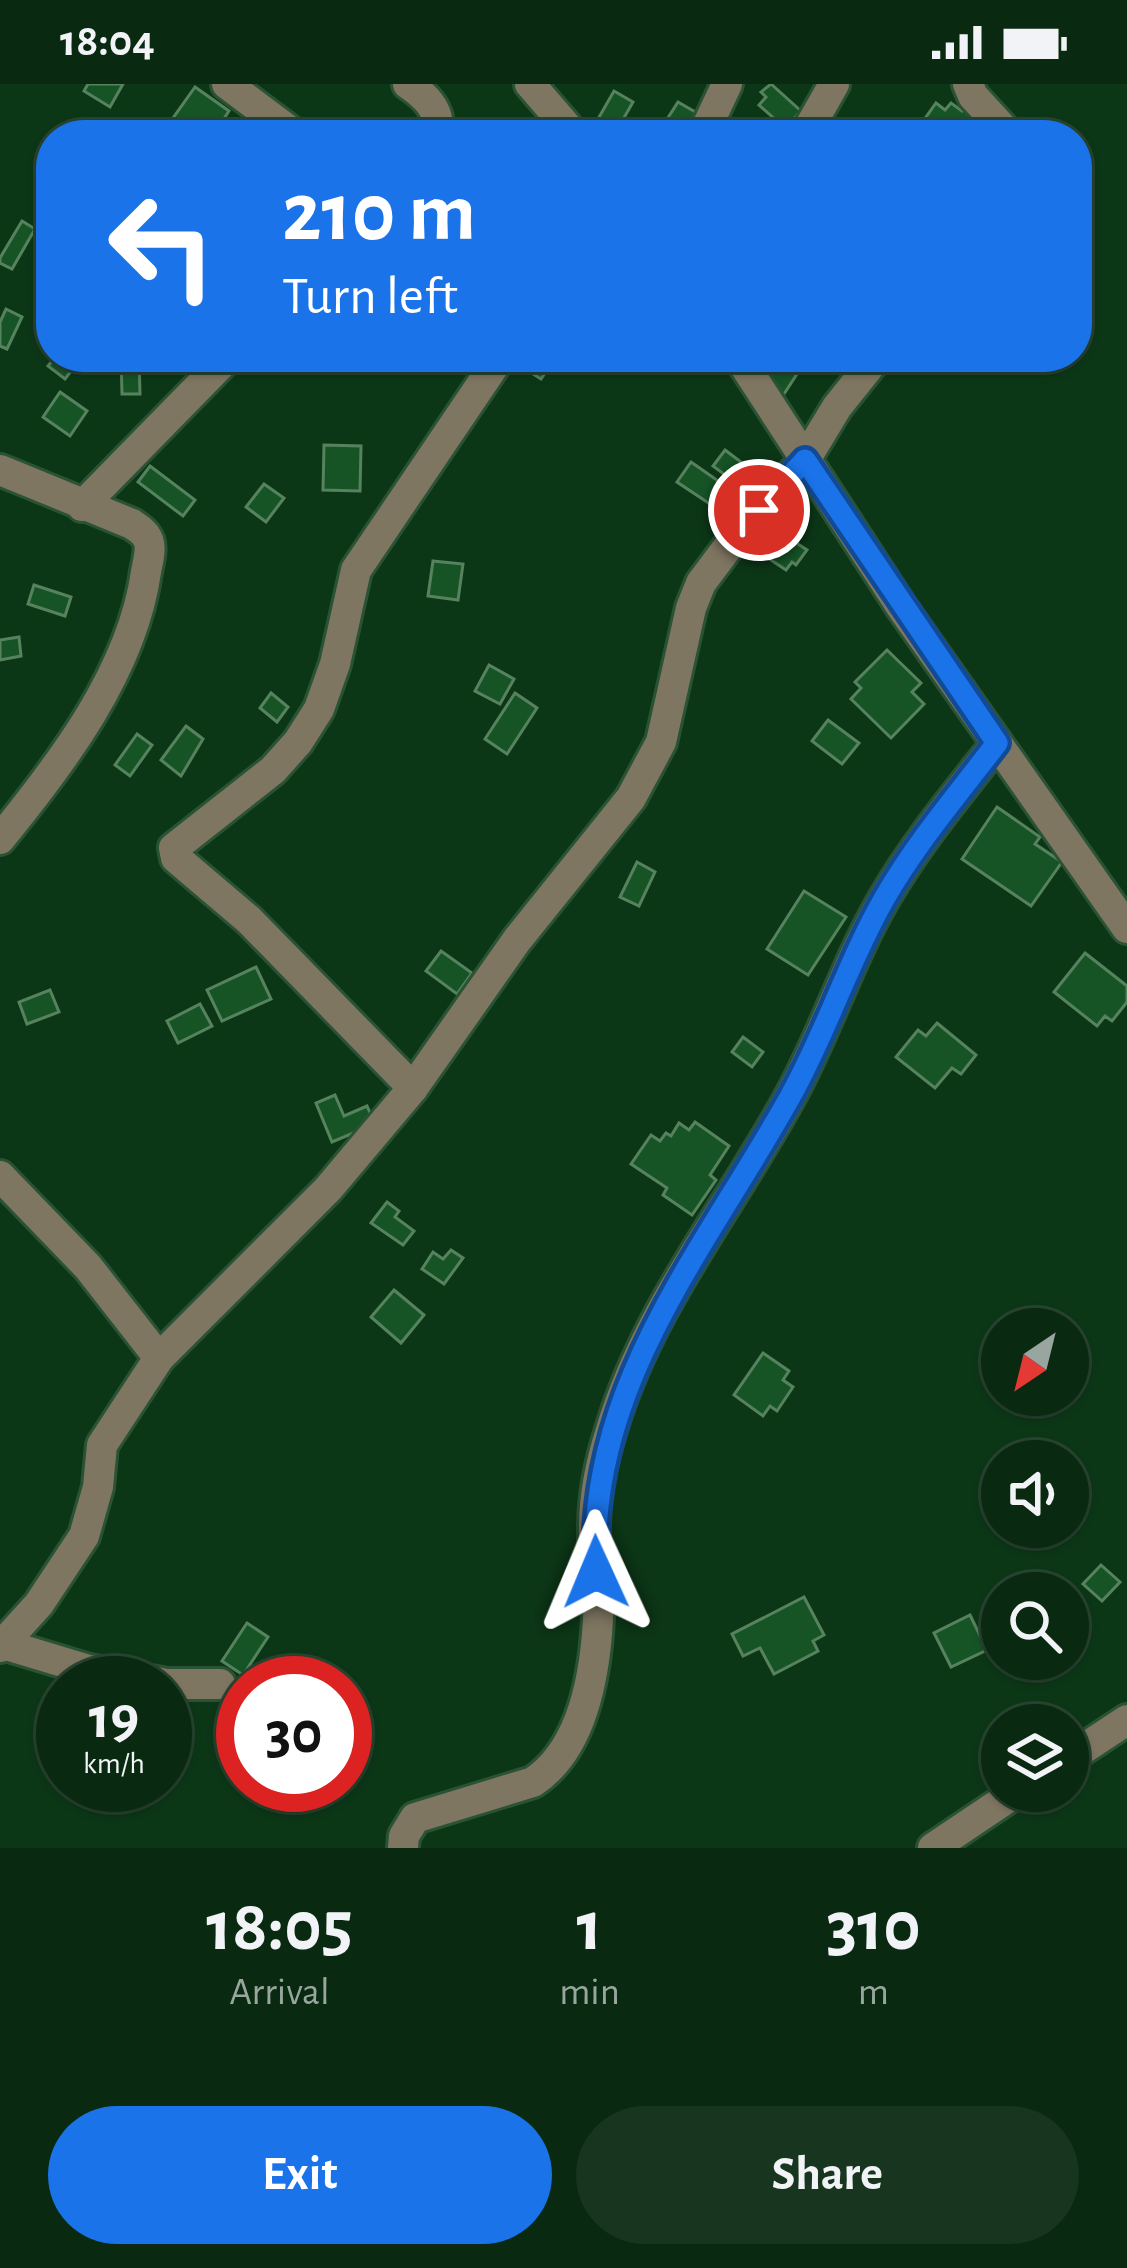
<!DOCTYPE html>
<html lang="en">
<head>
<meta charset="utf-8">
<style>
	:root { --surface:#092911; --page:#17351f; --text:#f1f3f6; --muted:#99a69f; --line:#294531; --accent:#1a73e8 }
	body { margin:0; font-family:"Alegreya Sans",sans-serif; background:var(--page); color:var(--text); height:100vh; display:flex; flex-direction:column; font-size:45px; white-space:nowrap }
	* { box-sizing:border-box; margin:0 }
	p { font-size:39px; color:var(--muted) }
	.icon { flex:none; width:66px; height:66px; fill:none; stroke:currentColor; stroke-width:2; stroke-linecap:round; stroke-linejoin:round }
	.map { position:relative; height:1764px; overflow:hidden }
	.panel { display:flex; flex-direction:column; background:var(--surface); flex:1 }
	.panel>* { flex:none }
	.top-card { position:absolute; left:36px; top:36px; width:1056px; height:252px; border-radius:48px; box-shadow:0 3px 9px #0004,0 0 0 3px var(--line); background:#1a73e8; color:#fff; overflow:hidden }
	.needle { width:78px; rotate:215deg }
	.fabs { position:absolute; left:981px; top:1224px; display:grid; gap:24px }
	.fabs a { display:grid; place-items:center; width:108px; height:108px; border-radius:50%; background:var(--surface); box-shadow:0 3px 9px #0004,0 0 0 3px var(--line); font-size:60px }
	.speed { position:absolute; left:36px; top:1572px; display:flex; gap:24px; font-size:60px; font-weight:700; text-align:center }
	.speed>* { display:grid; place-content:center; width:156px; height:156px; border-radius:50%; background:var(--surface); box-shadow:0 3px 9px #0004,0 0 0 3px var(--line); line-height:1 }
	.speed small { font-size:30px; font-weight:400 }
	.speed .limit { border:18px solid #d22; background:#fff; color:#111 }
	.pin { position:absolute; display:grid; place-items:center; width:102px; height:102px; color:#fff; margin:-51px; border:6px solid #fff; border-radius:50%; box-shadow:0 3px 12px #0007 }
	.me { position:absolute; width:132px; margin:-66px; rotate:359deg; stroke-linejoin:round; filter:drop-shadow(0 0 9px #0008) }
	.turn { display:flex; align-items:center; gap:42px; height:252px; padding:0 48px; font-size:54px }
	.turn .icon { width:156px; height:156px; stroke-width:2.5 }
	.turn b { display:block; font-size:84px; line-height:102px }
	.eta { display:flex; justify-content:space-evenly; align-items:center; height:204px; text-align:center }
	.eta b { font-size:72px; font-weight:700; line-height:84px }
	.primary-button { display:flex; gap:24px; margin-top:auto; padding:24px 48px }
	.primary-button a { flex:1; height:138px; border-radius:72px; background:var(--accent); color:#fff; font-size:48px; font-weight:700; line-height:138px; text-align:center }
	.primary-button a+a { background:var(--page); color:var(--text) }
	.status { display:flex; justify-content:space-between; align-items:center; height:84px; padding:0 60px; background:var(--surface); direction:ltr }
	.status svg { height:33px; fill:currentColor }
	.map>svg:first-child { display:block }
</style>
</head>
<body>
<div class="status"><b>18:04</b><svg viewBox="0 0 49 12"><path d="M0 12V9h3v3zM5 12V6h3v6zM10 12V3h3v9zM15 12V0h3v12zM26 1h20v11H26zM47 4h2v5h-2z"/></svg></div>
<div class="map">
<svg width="1127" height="1764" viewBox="0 0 1127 1764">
	<rect width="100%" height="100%" fill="#0c3717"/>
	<g fill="#165426" stroke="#57825e" stroke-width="3">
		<polygon points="88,0 123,0 110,23 84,7"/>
		<polygon points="771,0 801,27 785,44 759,21 766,13 761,8"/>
		<polygon points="195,3 229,27 213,51 176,51 166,44"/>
		<polygon points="614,7 633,18 617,46 598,35"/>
		<polygon points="678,18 704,33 693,51 657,51"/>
		<polygon points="936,19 945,26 951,19 962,27 966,22 987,38 978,51 929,51 919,43"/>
		<polygon points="22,137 35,145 12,185 0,179 0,174"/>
		<polygon points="6,225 22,233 7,265 0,262 0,238"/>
		<polygon points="55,273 82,273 65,295 48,282"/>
		<polygon points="121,273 139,273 140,310 122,310"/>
		<polygon points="528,273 543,273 552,279 541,295 522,283"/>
		<polygon points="757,273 779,273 799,287 782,313"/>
		<polygon points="60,308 87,327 70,352 43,333"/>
		<polygon points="324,361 361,362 360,407 323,406"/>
		<polygon points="725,366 749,384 737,400 713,382"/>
		<polygon points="691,378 724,401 710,420 677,398"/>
		<polygon points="150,382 195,416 183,432 138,398"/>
		<polygon points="264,400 284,414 266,438 246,423"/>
		<polygon points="781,449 807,466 796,481 792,478 786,486 765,472"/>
		<polygon points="433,477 463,480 458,516 428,512"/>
		<polygon points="34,501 71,513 65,532 28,520"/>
		<polygon points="19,553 21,572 0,576 0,556"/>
		<polygon points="887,566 921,599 912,608 924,620 891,654 851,615 861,604 855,598"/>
		<polygon points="489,581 514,595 500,620 475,607"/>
		<polygon points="271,609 288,623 277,638 260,624"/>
		<polygon points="515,609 537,624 507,670 485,655"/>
		<polygon points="828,636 859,659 842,680 812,657"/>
		<polygon points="186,642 203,655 181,692 161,676"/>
		<polygon points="137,650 152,661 130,692 115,681"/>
		<polygon points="997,723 1040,753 1035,760 1062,778 1031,822 962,775"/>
		<polygon points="637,778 655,788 639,822 620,813"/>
		<polygon points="804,807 846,833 808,891 767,865"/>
		<polygon points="441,867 472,889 457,910 426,887"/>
		<polygon points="1085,869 1127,902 1127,918 1112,937 1105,932 1097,942 1054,908"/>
		<polygon points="256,883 271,915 222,937 207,906"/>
		<polygon points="50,906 59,928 27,940 19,918"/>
		<polygon points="200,920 212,942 178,959 167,937"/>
		<polygon points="937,939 976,971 961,990 952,984 935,1004 896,973 918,946 926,952"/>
		<polygon points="743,953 763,968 752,983 732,968"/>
		<polygon points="335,1011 344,1032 367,1022 375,1040 332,1058 316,1019"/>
		<polygon points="695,1038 729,1062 710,1091 716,1096 692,1131 663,1111 667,1104 631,1080 651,1051 660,1057 666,1049 671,1052 679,1039 689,1046"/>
		<polygon points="387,1118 399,1127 395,1133 414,1147 403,1161 371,1139"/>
		<polygon points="451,1166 463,1174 444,1200 422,1185 433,1168 443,1175"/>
		<polygon points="394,1206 424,1231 401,1259 371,1233"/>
		<polygon points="763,1269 789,1287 783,1296 793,1303 777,1327 770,1322 763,1332 734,1311"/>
		<polygon points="1101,1481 1120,1498 1102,1517 1083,1500"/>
		<polygon points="804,1513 824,1551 813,1557 818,1567 774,1590 760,1564 743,1572 732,1550"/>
		<polygon points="970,1531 987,1566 951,1583 934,1549"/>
		<polygon points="247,1539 268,1553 243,1591 222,1577"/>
	</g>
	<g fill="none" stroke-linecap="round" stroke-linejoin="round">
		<g stroke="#2a5234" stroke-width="36">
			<g id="minor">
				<polyline points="227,0 295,51"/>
				<path d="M 408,0 C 426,12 443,28 436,51"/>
				<polyline points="530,0 574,51"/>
				<polyline points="968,0 973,12 1009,51"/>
				<polyline points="703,51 727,0"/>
				<polyline points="805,51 834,0"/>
				<polyline points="739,273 902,524 1127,844"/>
				<path d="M 0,386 L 132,440 C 136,443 143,447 146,452 C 153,461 148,477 146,488 C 132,587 62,679 0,755"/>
				<polyline points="82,422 228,273"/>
				<polyline points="413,1004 249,836 176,774 174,764 273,686 298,658 319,625 335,580 356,486 500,273"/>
				<polyline points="0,1092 88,1183 159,1274"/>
				<polyline points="3,1560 89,1586 162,1599"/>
				<polyline points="0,1563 39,1520 84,1452 98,1403 102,1361 159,1274 328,1105 413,1004 517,856 631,714 661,658 691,524 701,499 737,451 805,376 837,323 877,273"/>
				<polyline points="165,1600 220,1600"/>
				<polyline points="1068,1675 1127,1636"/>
				<path d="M 403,1764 L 404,1752 L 415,1734 L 533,1698 C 583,1665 595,1591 598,1535 C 600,1505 593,1475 594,1444 C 594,1412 601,1377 611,1346 C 647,1224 731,1122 791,1011 C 826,947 848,876 885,813 C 917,758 958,709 997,659"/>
				<polyline points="933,1764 1018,1707"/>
			</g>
		</g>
		<use href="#minor" stroke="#7e7661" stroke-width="30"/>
	</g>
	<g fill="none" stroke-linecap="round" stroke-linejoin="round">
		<g stroke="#114b97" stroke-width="30">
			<path id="route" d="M 596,1488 C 586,1303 705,1166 790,1013 C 826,949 848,878 884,815 C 916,759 958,710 997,659 L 805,376 L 759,426"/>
		</g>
		<use href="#route" stroke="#1a73e8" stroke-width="21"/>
	</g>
</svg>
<div class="fabs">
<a><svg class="needle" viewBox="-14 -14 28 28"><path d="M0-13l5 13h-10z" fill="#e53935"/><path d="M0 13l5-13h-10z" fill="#99a69f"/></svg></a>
<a><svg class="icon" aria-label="sound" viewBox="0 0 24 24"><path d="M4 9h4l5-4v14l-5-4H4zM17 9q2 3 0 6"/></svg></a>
<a><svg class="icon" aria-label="search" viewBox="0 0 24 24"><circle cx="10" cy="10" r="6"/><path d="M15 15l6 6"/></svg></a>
<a><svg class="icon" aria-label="layers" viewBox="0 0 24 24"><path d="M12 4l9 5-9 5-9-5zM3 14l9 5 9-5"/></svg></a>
</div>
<div class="speed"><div>19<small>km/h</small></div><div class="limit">30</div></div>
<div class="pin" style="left:759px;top:426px;background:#d93025"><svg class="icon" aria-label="arrive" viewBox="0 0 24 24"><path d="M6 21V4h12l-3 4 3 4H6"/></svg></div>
<svg class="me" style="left:596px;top:1488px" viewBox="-20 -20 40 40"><path d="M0-17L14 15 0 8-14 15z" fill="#1a73e8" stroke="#fff" stroke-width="4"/></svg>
<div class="top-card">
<div class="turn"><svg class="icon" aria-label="left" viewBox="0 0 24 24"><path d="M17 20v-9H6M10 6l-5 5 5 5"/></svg><div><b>210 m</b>Turn left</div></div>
</div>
</div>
<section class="panel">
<div class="eta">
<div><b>18:05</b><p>Arrival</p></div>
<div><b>1</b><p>min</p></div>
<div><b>310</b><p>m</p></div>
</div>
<div class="primary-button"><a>Exit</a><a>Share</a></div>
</section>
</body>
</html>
